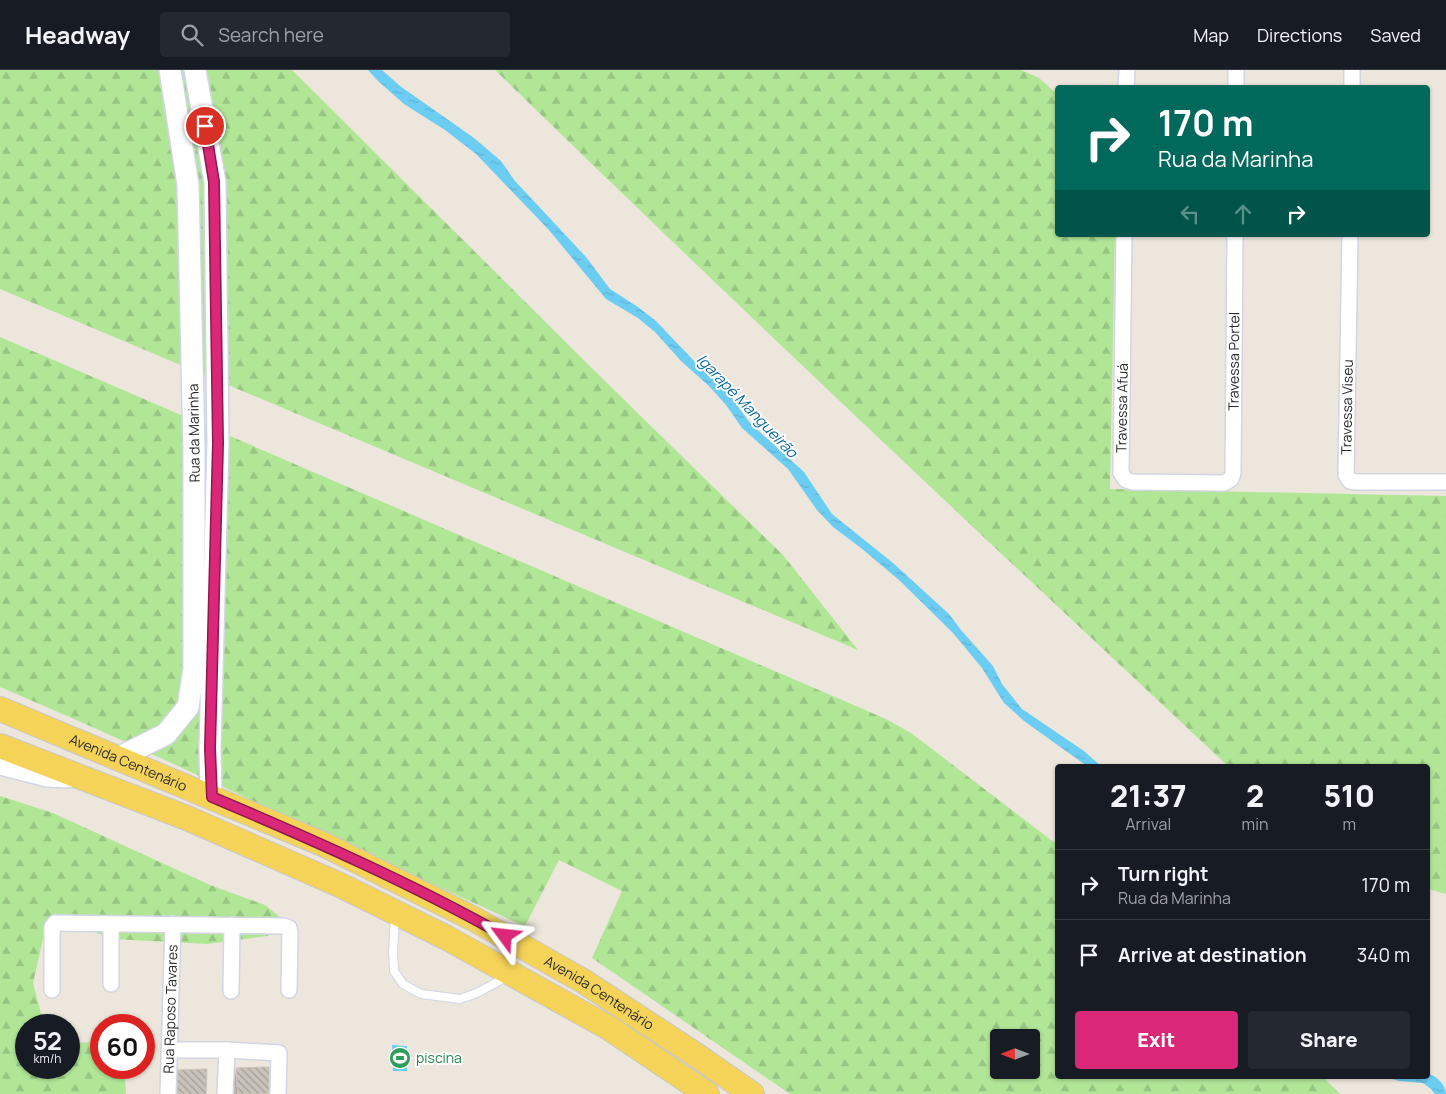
<!DOCTYPE html>
<html lang="en">
<head>
<meta charset="utf-8">
<style>
	:root { --surface:#171b24; --page:#242831; --text:#f1f3f6; --muted:#9ea1a6; --line:#363941; --accent:#db2777 }
	body { margin:0; font-family:Manrope,sans-serif; background:var(--page); color:var(--text); height:100vh; display:flex; flex-direction:column; font-size:19px; white-space:nowrap }
	* { box-sizing:border-box; margin:0 }
	p { font-size:16px; color:var(--muted) }
	.icon { flex:none; width:28px; height:28px; fill:none; stroke:currentColor; stroke-width:2; stroke-linecap:round; stroke-linejoin:round }
	.map { position:relative; flex:1; overflow:hidden }
	.sheet { position:absolute; left:1055px; top:694px; width:375px; height:315px; display:flex; flex-direction:column; background:var(--surface); border-radius:5px; box-shadow:0 1px 4px #0004 }
	.sheet>* { flex:none }
	.top-card { position:absolute; left:1055px; top:15px; width:375px; height:152px; border-radius:5px; box-shadow:0 1px 4px #0004; background:#00695c; color:#fff; overflow:hidden }
	.needle { width:32px; rotate:270deg }
	.tools { position:absolute; left:990px; top:959px; display:grid; gap:10px }
	.tools a { display:grid; place-items:center; width:50px; height:50px; border-radius:5px; background:var(--surface); box-shadow:0 1px 4px #0004; font-size:25px }
	.speed { position:absolute; left:15px; top:944px; display:flex; gap:10px; font-size:25px; font-weight:700; text-align:center }
	.speed>* { display:grid; place-content:center; width:65px; height:65px; border-radius:50%; background:var(--surface); box-shadow:0 1px 4px #0004; line-height:1 }
	.speed small { font-size:12px; font-weight:400 }
	.speed .limit { border:8px solid #d22; background:#fff; color:#111 }
	.pin { position:absolute; display:grid; place-items:center; width:42px; height:42px; color:#fff; margin:-21px; border:2px solid #fff; border-radius:50%; box-shadow:0 1px 5px #0007 }
	.me { position:absolute; width:55px; margin:-28px; rotate:300deg; stroke-linejoin:round; filter:drop-shadow(0 0 4px #0008) }
	.turn { display:flex; align-items:center; gap:18px; height:105px; padding:0 20px; font-size:22px }
	.turn .icon { width:65px; height:65px; stroke-width:2.5 }
	.turn b { display:block; font-size:35px; line-height:42px }
	.lanes { display:flex; align-items:center; height:48px; padding:0 20px; background:#0003; justify-content:center; gap:25px; direction:ltr }
	.lanes .off { opacity:.35 }
	.eta { display:flex; justify-content:space-evenly; align-items:center; height:85px; text-align:center }
	.eta b { font-size:30px; font-weight:800; line-height:35px }
	.cta { display:flex; gap:10px; margin-top:auto; padding:10px 20px }
	.cta a { flex:1; height:58px; border-radius:5px; background:var(--accent); color:#fff; font-size:20px; font-weight:800; line-height:58px; text-align:center }
	.cta a+a { background:var(--page); color:var(--text) }
	ul { padding:0; list-style:none }
	li { display:flex; align-items:center; gap:15px; height:70px; padding:0 20px; border-top:1px solid var(--line) }
	li div { flex:1 }
	li b { display:block; font-size:19px }
	li em { font-style:normal }
	header { display:flex; align-items:center; gap:30px; box-sizing:border-box; height:70px; padding:0 25px; background:var(--surface); border-bottom:1px solid var(--line) }
	header strong { font-size:24px }
	nav { display:flex; gap:28px; margin-inline-start:auto; font-size:18px }
	.search { width:350px; height:45px; background:var(--page); display:flex; align-items:center; gap:12px; box-sizing:border-box; padding:0 18px; border-radius:5px; color:var(--muted); font-size:19px }
	.map>svg:first-child { display:block }
</style>
</head>
<body>
<header>
<strong>Headway</strong>
<div class="search"><svg class="icon" aria-label="search" viewBox="0 0 24 24"><circle cx="10" cy="10" r="6"/><path d="M15 15l6 6"/></svg>Search here</div>
<nav><a>Map</a><a>Directions</a><a>Saved</a></nav>
</header>
<div class="map">
<svg width="1446" height="1024" viewBox="0 0 1446 1024">
	<defs>
		<pattern id="forest-firs" width="22" height="20" patternUnits="userSpaceOnUse" patternTransform="scale(1.25)"><rect width="22" height="20" fill="#b1e697"/><path d="M5 1l3.5 6h-7zM16 11l3.5 6h-7z" fill="#98c582"/></pattern>
		<pattern id="water-ripples" width="26" height="14" patternUnits="userSpaceOnUse" patternTransform="scale(1.25)"><rect width="26" height="14" fill="#6ccdf3"/><path d="M2 4q2-2 4 0t4 0M15 11q2-2 4 0t4 0" fill="none" stroke="#5eb0d0"/></pattern>
		<pattern id="building-back-hatch" width="6" height="6" patternUnits="userSpaceOnUse" patternTransform="scale(1.25)"><rect width="6" height="6" fill="#c9c4bb"/><path d="M-1 5l2 2M0 0l6 6M5-1l2 2" fill="none" stroke="#a39f98"/></pattern>
		<filter id="shadow"><feDropShadow dx="-4.5" dy="4.5" stdDeviation="2.5" flood-color="#0004"/></filter>
	</defs>
	<rect width="100%" height="100%" fill="#ede6dc"/>
	<g fill="url(#forest-firs)" fill-rule="evenodd">
		<polygon points="0,0 292,0 610,316 783,485 858,580 0,219"/>
		<path d="M 495,0 L 1021,0 L 1039,8 L 1057,24 L 1058,165 L 1115,165 L 1110,419 L 1446,426 L 1446,824 L 1428,819 L 1428,696 L 1228,696 C 982,466 736,235 495,0 Z"/>
		<path d="M 0,267 L 886,649 L 911,663 L 1051,770 L 1057,773 L 1058,1006 L 1322,1006 L 1340,1024 L 790,1024 L 592,888 L 622,821 L 559,790 L 525,856 C 349,778 177,692 0,617 ZM 999,968 L 1031,968 L 1031,1000 L 999,1000 Z"/>
		<polygon points="0,726 53,743 210,815 265,835 291,856 267,866 207,874 111,869 85,858 45,860 33,913 44,955 26,955 26,998 69,998 69,973 101,972 101,998 121,998 125,1010 126,1024 0,1024"/>
	</g>
	<g fill="url(#water-ripples)">
		<polygon points="368,0 382,0 400,16 474,68 501,91 515,111 586,187 610,219 638,237 656,251 695,292 721,313 750,353 804,402 832,444 893,493 949,544 961,560 993,596 1002,614 1022,639 1084,681 1101,696 1087,696 1024,651 1004,633 982,598 953,563 899,510 861,478 833,457 817,440 788,399 742,358 726,335 709,316 681,291 655,262 638,248 606,229 548,159 476,84 445,60 404,34 377,10"/>
		<polygon points="392,975 407,976 407,1001 393,1001"/>
		<path d="M 1428,1004 C 1436,1005 1446,1015 1446,1024 L 1435,1024 L 1431,1019 L 1423,1013 L 1399,1011 L 1382,1006 L 1428,1006 Z"/>
	</g>
	<g fill="url(#building-back-hatch)" stroke="#c9c2b6" filter="url(#shadow)">
		<polygon points="269,997 269,1023 238,1024 236,998"/>
		<polygon points="207,999 206,1024 177,1024 178,1000"/>
	</g>
	<g fill="none" stroke-linecap="round" stroke-linejoin="round">
		<g stroke="#d2d5e4" stroke-width="10">
			<polyline id="lane" points="395,847 393,882 394,901 403,914 421,924 460,929 477,923 508,906"/>
		</g>
		<g stroke="#d2d5e4" stroke-width="18">
			<g id="street">
				<polyline points="1126,18 1127,0"/>
				<polyline points="1236,18 1236,0"/>
				<polyline points="1352,18 1352,0"/>
				<path id="s1" d="M 1124,165 L 1121,403 L 1126,410 L 1132,412 L 1224,413 L 1231,409 L 1233,403 L 1235,165"/>
				<polyline points="1350,165 1346,405 1350,411 1356,412 1446,412"/>
				<polyline points="111,854 111,914"/>
				<polyline points="52,920 52,857 55,853 284,856 289,858 290,862 289,920"/>
				<polyline points="231,921 232,855"/>
				<polyline points="169,980 227,980 279,983 278,1024"/>
				<path id="s2" d="M 168,1024 L 173,854"/>
				<polyline points="225,1024 227,980"/>
			</g>
		</g>
		<g stroke="#d2d5e4" stroke-width="24">
			<g id="secondary">
				<polyline points="195,0 215,112 218,373 210,678 211,727"/>
				<polyline points="116,689 166,664 188,637 194,599 194,378 188,115 170,0"/>
				<polyline points="0,694 48,706 68,707"/>
			</g>
		</g>
		<g stroke="#c8c8c8" stroke-width="26">
			<g id="primary">
				<path id="s3" d="M 0,639 L 325,775 L 474,849 L 583,911 L 693,983 L 752,1024"/>
				<polyline points="0,676 187,748 340,815 447,868 609,958 707,1024"/>
			</g>
		</g>
		<use href="#lane" stroke="#fff" stroke-width="8"/>
		<use href="#street" stroke="#fff" stroke-width="15"/>
		<use href="#secondary" stroke="#fff" stroke-width="21"/>
		<use href="#primary" stroke="#f5d359" stroke-width="24"/>
	</g>
	<g fill="none" stroke-linecap="round" stroke-linejoin="round">
		<g stroke="#8e194d" stroke-width="12">
			<path id="route" d="M 205,56 L 214,112 L 218,373 L 210,678 L 212,727 C 311,769 411,813 505,866"/>
		</g>
		<use href="#route" stroke="#db2777" stroke-width="9"/>
	</g>
	<defs>
		<g id="stadium-disc" transform="scale(1.125)"><circle r="9.5" fill="#2e9e5b" stroke="#fff"/><path d="M0-5a6.5 5 0 1 0 0 10a6.5 5 0 1 0 0-10ZM-3.5-1.8h7v3.6h-7Z" fill="#fff"/></g>
	</defs>
	<g fill-rule="evenodd">
		<use href="#stadium-disc" x="400" y="988"/>
	</g>
	<g text-anchor="middle" stroke-width="4" stroke-linejoin="round" paint-order="stroke">
		<g font-size="14" fill="#2b2b2b" stroke="#fff">
			<text dy="5" stroke="none"><textPath href="#s1" startOffset="471">Travessa Portel</textPath></text>
			<text transform="translate(1347 337) rotate(-89)" y="5">Travessa Viseu</text>
			<text transform="translate(1122 338) rotate(-89)" y="5">Travessa Afuá</text>
			<text transform="translate(194 363) rotate(-91)" y="5">Rua da Marinha</text>
			<text dy="5" stroke="none"><textPath href="#s3" startOffset="139">Avenida Centenário</textPath></text>
			<text dy="5" stroke="none"><textPath href="#s3" startOffset="664">Avenida Centenário</textPath></text>
			<text dy="5" stroke="none"><textPath href="#s2" startOffset="85">Rua Raposo Tavares</textPath></text>
		</g>
		<g font-size="14" fill="#27864d" stroke="#fff" text-anchor="start">
			<text x="416" y="993">piscina</text>
		</g>
		<g font-size="15" font-style="italic" fill="#096ba1" stroke="#fff">
			<text transform="translate(747 336) rotate(46)" y="5">Igarapé Mangueirão</text>
		</g>
	</g>
</svg>
<div class="tools">
<a><svg class="needle" viewBox="-14 -14 28 28"><path d="M0-13l5 13h-10z" fill="#e53935"/><path d="M0 13l5-13h-10z" fill="#9ea1a6"/></svg></a>
</div>
<div class="speed"><div>52<small>km/h</small></div><div class="limit">60</div></div>
<div class="pin" style="left:205px;top:56px;background:#d93025"><svg class="icon" aria-label="arrive" viewBox="0 0 24 24"><path d="M6 21V4h12l-3 4 3 4H6"/></svg></div>
<svg class="me" style="left:505px;top:866px" viewBox="-20 -20 40 40"><path d="M0-17L14 15 0 8-14 15z" fill="#db2777" stroke="#fff" stroke-width="4"/></svg>
<div class="top-card">
<div class="turn"><svg class="icon" aria-label="right" viewBox="0 0 24 24"><path d="M7 20v-9h11M14 6l5 5-5 5"/></svg><div><b>170 m</b>Rua da Marinha</div></div>
<div class="lanes"><svg class="icon off" aria-label="left" viewBox="0 0 24 24"><path d="M17 20v-9H6M10 6l-5 5 5 5"/></svg><svg class="icon off" aria-label="ahead" viewBox="0 0 24 24"><path d="M12 20V5M6 11l6-6 6 6"/></svg><svg class="icon" aria-label="right" viewBox="0 0 24 24"><path d="M7 20v-9h11M14 6l5 5-5 5"/></svg></div>
</div>
<section class="sheet">
<div class="eta">
<div><b>21:37</b><p>Arrival</p></div>
<div><b>2</b><p>min</p></div>
<div><b>510</b><p>m</p></div>
</div>
<ul>
<li><svg class="icon" aria-label="right" viewBox="0 0 24 24"><path d="M7 20v-9h11M14 6l5 5-5 5"/></svg><div><b>Turn right</b><p>Rua da Marinha</p></div><em>170 m</em></li>
<li><svg class="icon" aria-label="arrive" viewBox="0 0 24 24"><path d="M6 21V4h12l-3 4 3 4H6"/></svg><div><b>Arrive at destination</b></div><em>340 m</em></li>
</ul>
<div class="cta"><a>Exit</a><a>Share</a></div>
</section>
</div>
</body>
</html>
